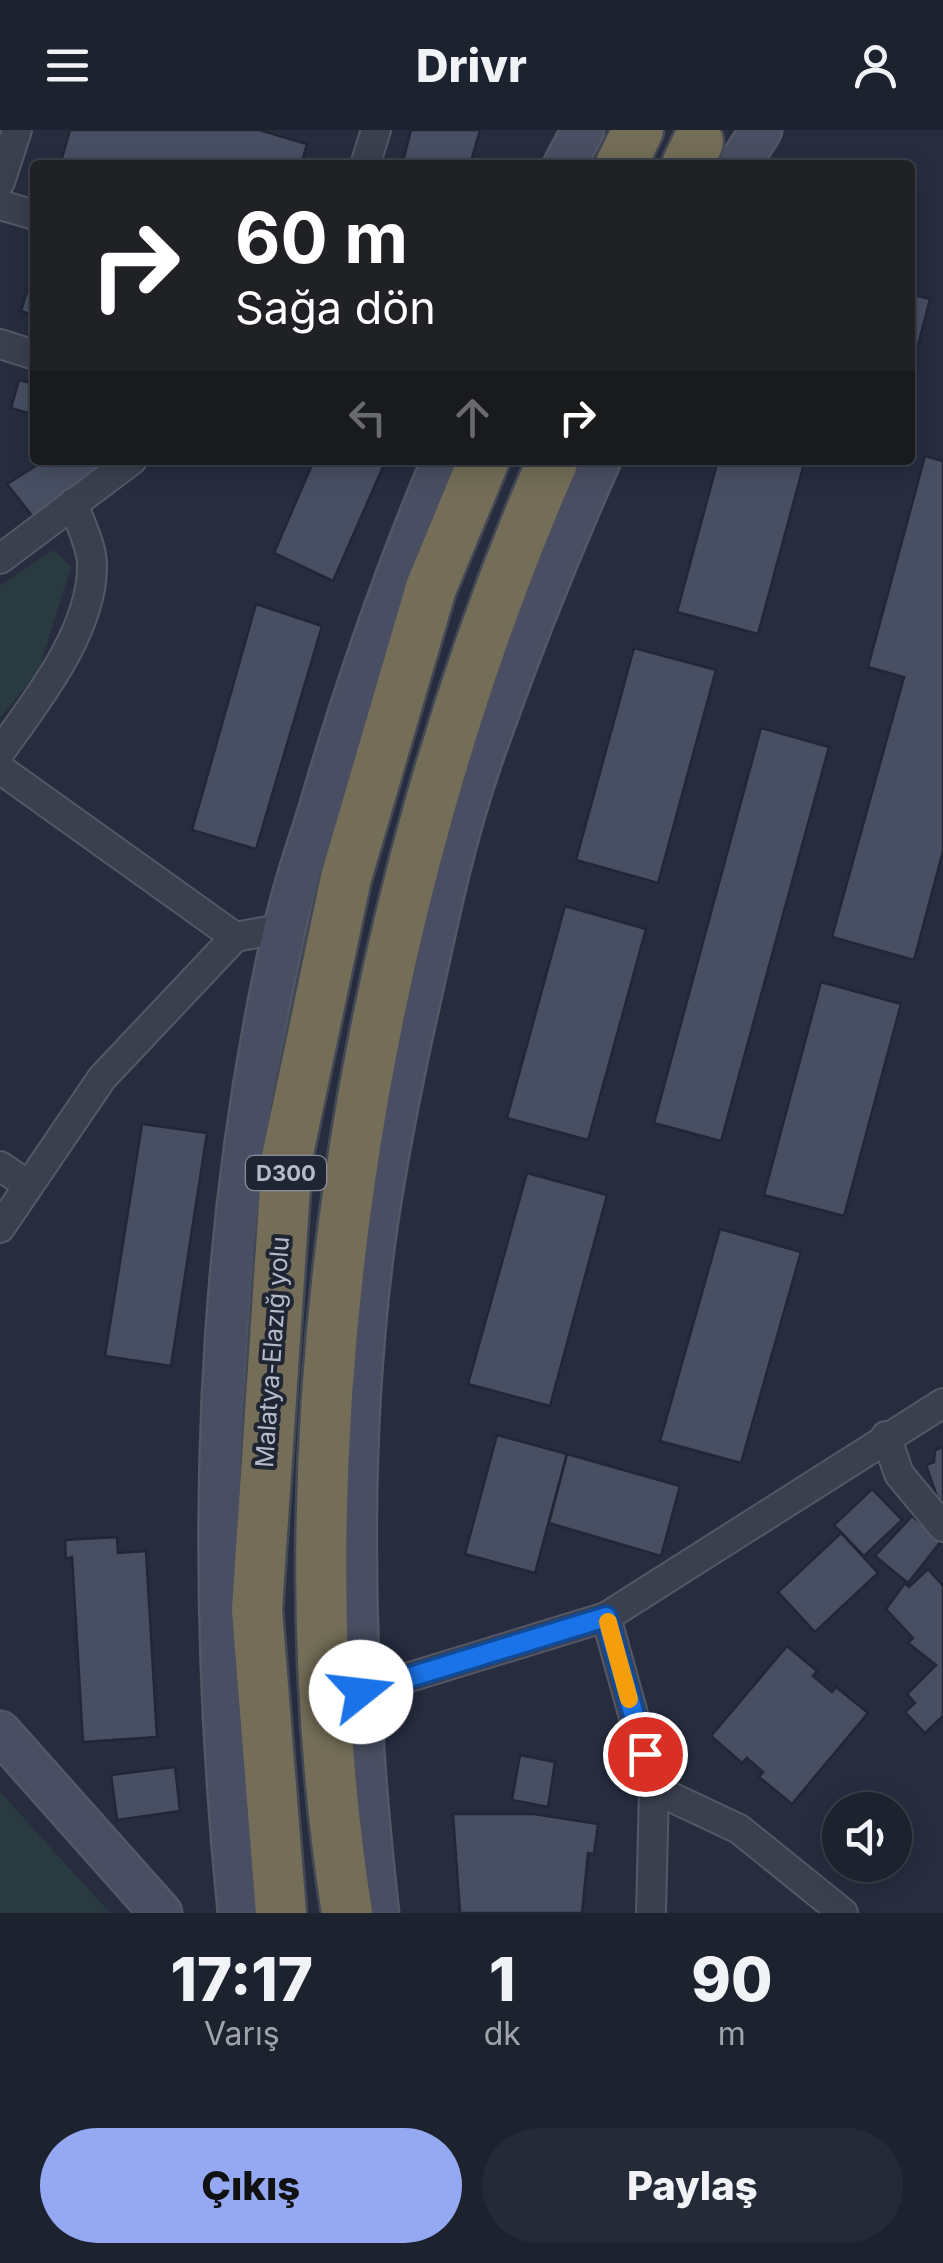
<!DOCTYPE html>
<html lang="tr">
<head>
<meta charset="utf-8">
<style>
	:root { --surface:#1d222f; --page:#252a37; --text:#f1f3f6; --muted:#a0a4aa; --line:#3b3f4b; --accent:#94a9f2 }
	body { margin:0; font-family:Inter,sans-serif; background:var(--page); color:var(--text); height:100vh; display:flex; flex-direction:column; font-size:38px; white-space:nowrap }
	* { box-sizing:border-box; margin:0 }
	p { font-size:32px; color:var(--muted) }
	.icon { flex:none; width:55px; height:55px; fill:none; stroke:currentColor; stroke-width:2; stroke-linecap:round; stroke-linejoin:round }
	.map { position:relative; height:1783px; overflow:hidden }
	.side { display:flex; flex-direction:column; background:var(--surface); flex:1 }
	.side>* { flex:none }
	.top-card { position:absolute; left:30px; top:30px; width:885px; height:305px; border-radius:10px; box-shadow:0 5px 25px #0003,0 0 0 2px var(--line); background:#202124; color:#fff; overflow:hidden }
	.controls { position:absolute; left:822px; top:1662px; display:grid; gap:20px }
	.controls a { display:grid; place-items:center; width:90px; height:90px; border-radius:50%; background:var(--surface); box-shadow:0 5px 25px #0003,0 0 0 2px var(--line); font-size:50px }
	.pin { position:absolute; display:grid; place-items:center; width:85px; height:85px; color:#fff; margin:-42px; border:5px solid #fff; border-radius:50%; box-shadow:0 2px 10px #0007 }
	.me { position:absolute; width:110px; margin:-55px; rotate:74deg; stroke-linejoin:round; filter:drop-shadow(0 0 8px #0008) }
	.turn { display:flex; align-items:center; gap:35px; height:210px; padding:0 40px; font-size:45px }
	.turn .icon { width:130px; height:130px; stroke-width:2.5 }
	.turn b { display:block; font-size:70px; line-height:85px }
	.lanes { display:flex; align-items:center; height:95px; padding:0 40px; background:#0003; justify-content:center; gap:50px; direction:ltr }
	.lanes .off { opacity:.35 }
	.eta { display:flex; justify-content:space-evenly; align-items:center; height:170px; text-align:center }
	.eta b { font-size:60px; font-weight:800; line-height:70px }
	.action { display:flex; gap:20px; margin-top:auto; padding:20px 40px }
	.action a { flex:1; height:115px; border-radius:60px; background:var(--accent); color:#111; font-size:40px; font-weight:800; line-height:115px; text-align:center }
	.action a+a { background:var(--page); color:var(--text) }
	header { display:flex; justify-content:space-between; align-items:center; height:130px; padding:0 40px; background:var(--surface); font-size:45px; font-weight:800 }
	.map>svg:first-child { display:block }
</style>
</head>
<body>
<header><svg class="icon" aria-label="menu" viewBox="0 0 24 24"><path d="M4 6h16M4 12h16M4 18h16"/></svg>Drivr<svg class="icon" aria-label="person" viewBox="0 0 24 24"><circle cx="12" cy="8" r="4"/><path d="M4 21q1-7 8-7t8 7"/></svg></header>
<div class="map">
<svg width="943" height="1783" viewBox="0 0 943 1783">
	<rect width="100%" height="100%" fill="#272d3f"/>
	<g fill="#293a40">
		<polygon points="53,420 71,437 38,542 0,588 0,456"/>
		<polygon points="0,1662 110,1783 0,1783"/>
	</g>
	<g fill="#484f63" stroke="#222736" stroke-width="2.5">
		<polygon points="70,0 259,0 307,14 301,35 60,35"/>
		<polygon points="411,0 480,0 470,35 402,35"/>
		<polygon points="35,136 35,186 21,181"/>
		<polygon points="910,164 930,169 917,219 910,217"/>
		<polygon points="19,250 35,254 35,285 11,278"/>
		<polygon points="925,326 943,331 943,721 914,830 832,807 904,547 868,537"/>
		<polygon points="45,330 116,330 33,387 7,354"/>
		<polygon points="314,330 386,330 333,451 274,423"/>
		<polygon points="718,330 805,330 758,504 677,482"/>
		<polygon points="256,474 322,496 256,719 192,700"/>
		<polygon points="634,518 716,540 658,753 576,730"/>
		<polygon points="761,598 829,617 721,1011 654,993"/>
		<polygon points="565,776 646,799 588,1010 507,988"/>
		<polygon points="821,852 901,874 844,1086 764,1065"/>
		<polygon points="142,994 207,1003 171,1236 105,1226"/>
		<polygon points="527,1043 607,1065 550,1276 468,1254"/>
		<polygon points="720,1099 801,1122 741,1333 660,1311"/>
		<polygon points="497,1305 567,1324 535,1443 465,1424"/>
		<polygon points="943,1317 943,1380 942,1381 926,1335 934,1332 935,1320"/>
		<polygon points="567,1324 680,1356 661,1426 549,1393"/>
		<polygon points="872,1359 902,1390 864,1426 834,1395"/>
		<polygon points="912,1386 942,1410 908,1453 875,1426"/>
		<polygon points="841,1403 878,1443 815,1502 778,1462"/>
		<polygon points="117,1407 118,1423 146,1421 157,1607 83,1612 72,1427 66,1429 65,1410"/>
		<polygon points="928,1439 943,1456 943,1586 925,1603 905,1582 915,1573 907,1564 936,1535 908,1513 913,1508 886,1479 905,1453 909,1457"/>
		<polygon points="787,1516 817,1541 813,1546 832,1562 836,1557 868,1583 792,1674 759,1647 763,1642 747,1628 742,1633 711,1606"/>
		<polygon points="520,1625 555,1632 548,1677 512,1670"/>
		<polygon points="175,1637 180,1681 117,1690 111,1645"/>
		<polygon points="453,1684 534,1684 598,1694 594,1724 588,1723 582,1783 460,1783"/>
	</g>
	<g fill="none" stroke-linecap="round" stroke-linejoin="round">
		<g stroke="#535866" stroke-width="32">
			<g id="street">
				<polyline points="365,35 376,0"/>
				<polyline points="0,52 17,0"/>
				<polyline points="0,75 35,85"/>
				<polyline points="0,214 35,225"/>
				<polyline points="0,429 132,330"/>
				<path d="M 0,622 C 36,572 94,499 92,433 C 91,414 79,391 73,373"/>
				<polyline points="0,639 235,807"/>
				<polyline points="0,1036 26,1054"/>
				<polyline points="0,1098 102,948 235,807 284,798"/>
				<polyline points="886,1306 899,1344 943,1397"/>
				<polyline points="606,1487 654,1659 651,1783"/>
				<polyline points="361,1562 606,1487 943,1273"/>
				<polyline points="654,1659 739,1699 843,1783"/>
			</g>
		</g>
		<g stroke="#535866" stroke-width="45">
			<g id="secondary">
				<polyline points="564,35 583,0"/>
				<polyline points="739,35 761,0"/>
				<polyline points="0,1602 161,1783"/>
				<path d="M 239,1783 C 206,1455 211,1123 284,801 C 292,762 306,723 318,685 C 353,565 394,446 443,330"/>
				<path d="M 378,1783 C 353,1563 345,1332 374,1112 C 386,1027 403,942 422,859 C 438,786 454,710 478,639 C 514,535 555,431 600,330"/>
			</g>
		</g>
		<g stroke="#434856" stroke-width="55">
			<g id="highway">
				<polyline points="621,35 638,0"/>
				<polyline points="687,35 698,12"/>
				<polyline points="281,1783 257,1480 287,1028 346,748 431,458 484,330"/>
				<path d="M 347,1783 C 273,1311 363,765 553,330"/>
			</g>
		</g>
		<use href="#street" stroke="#3b404f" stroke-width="28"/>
		<use href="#secondary" stroke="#494e62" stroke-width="40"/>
		<use href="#highway" stroke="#746e58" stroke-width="50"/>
	</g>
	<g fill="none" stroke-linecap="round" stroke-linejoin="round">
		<g stroke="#114b97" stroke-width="25">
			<polyline id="route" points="361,1562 606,1487 645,1624"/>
		</g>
		<use href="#route" stroke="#1a73e8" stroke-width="18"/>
		<polyline stroke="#f59e0b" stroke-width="18" points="608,1492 629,1569"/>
	</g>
	<g text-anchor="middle" stroke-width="8" stroke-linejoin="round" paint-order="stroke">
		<rect fill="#202534" stroke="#8a8e9c" stroke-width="2.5" x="246" y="1026" width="80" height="34" rx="8"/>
		<g font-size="22" font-weight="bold" fill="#b7bbc9">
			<text x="286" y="1051">D300</text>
		</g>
		<g font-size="25" fill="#b7bbc9" stroke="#202534">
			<text transform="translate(272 1222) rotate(-86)" y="9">Malatya-Elazığ yolu</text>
		</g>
	</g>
</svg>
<div class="controls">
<a><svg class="icon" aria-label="sound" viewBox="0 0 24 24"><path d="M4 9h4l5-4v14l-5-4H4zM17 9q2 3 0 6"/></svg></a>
</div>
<div class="pin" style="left:645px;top:1624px;background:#d93025"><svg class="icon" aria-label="arrive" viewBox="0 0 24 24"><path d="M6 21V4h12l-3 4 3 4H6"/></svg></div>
<svg class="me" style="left:361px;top:1562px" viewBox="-20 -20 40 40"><circle r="19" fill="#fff"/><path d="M0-13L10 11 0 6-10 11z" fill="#1a73e8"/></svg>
<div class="top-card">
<div class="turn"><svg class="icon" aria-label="right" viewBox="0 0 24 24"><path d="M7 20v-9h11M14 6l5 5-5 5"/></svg><div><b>60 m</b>Sağa dön</div></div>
<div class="lanes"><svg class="icon off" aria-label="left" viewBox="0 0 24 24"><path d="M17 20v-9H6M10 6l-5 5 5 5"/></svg><svg class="icon off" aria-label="ahead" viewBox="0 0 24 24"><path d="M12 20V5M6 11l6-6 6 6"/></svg><svg class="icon" aria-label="right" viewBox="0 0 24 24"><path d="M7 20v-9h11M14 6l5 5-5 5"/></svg></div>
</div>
</div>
<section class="side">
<div class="eta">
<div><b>17:17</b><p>Varış</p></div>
<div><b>1</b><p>dk</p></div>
<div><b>90</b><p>m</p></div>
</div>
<div class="action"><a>Çıkış</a><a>Paylaş</a></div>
</section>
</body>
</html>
